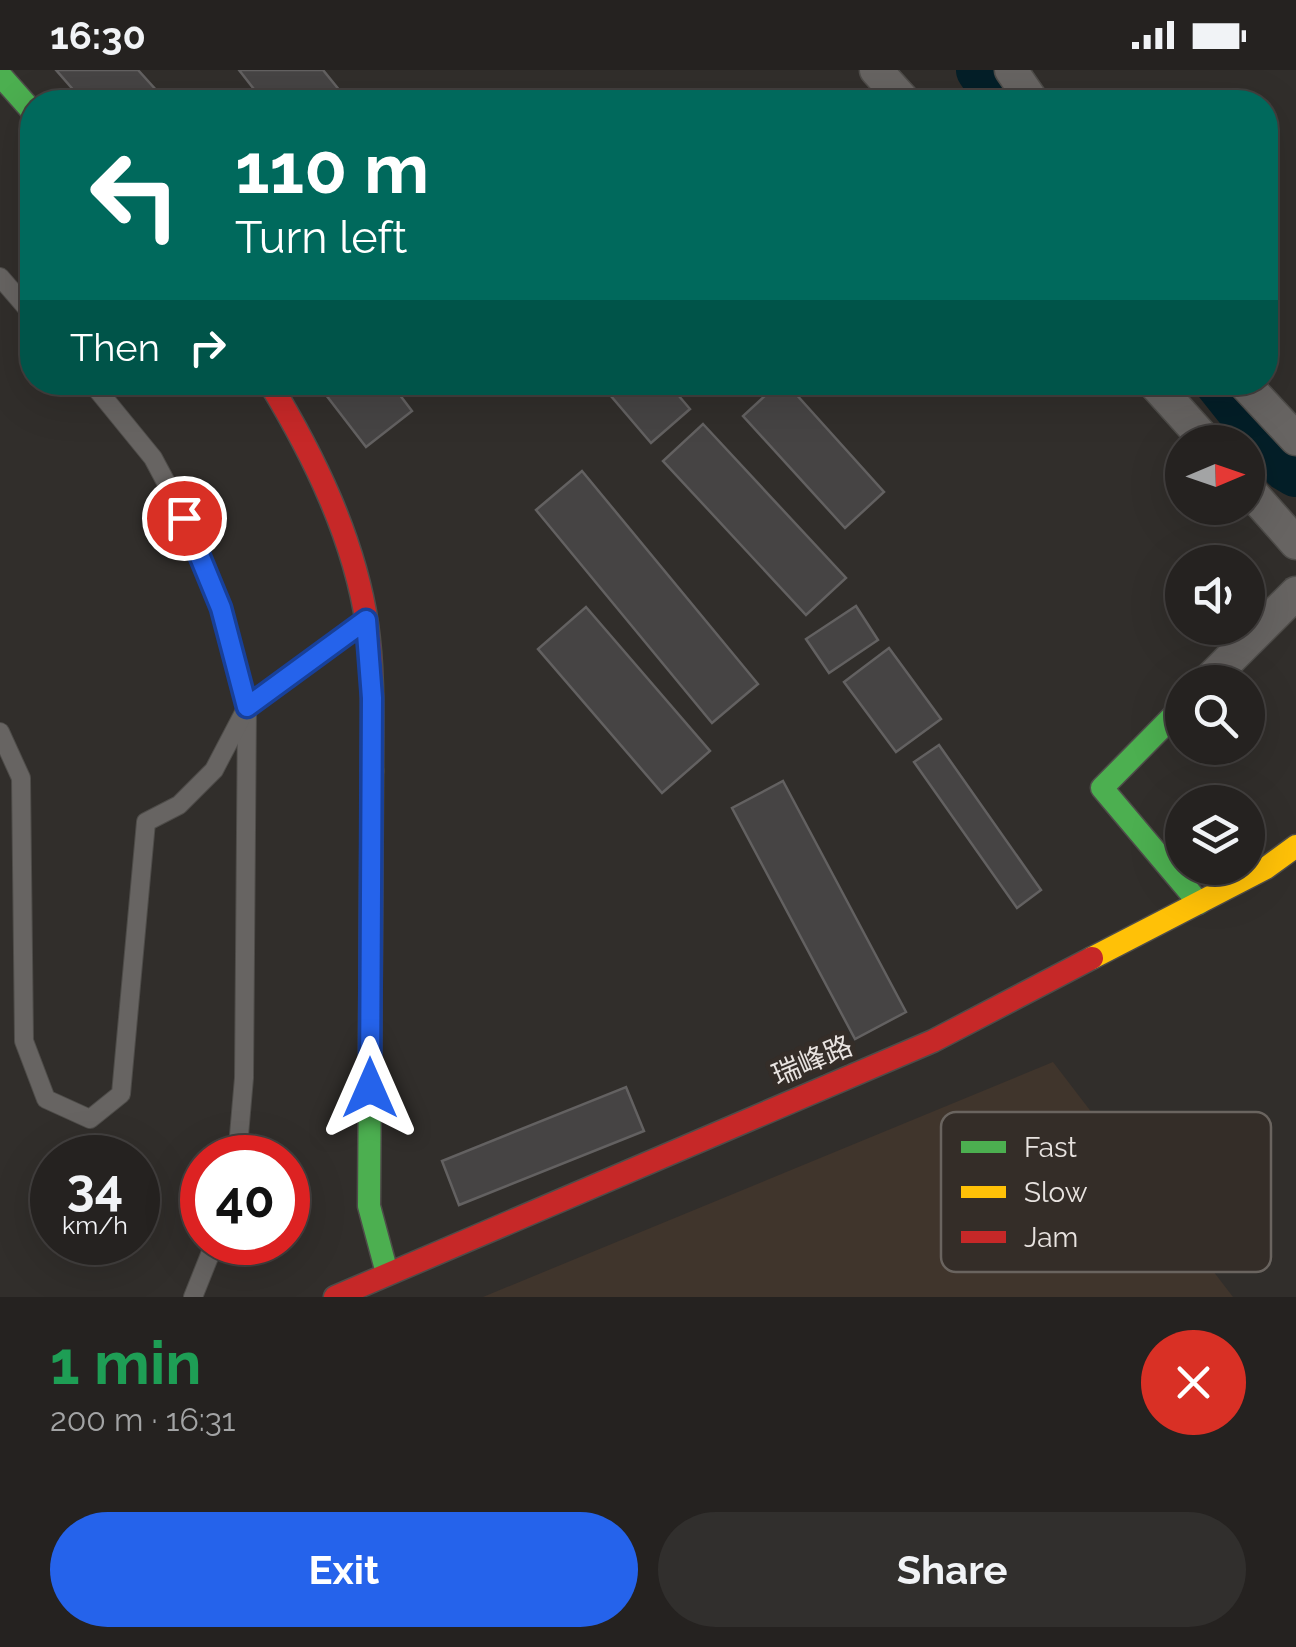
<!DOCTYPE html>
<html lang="en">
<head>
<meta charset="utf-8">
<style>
	:root { --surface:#252220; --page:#312f2d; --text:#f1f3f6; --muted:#a3a4a5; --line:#423f3e; --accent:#2563eb }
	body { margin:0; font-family:Raleway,"Noto Sans SC",sans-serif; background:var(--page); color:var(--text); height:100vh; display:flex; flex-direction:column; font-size:38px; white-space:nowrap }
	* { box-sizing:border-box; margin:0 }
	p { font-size:32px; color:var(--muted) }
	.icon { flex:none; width:55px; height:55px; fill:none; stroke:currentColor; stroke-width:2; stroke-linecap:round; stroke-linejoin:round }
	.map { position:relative; height:1227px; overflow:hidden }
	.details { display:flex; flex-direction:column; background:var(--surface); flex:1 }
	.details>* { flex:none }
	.hud { position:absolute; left:20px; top:20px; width:1258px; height:305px; border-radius:40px; box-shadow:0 10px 40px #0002,0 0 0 2px var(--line); background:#00695c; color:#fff; overflow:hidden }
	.needle { width:65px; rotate:88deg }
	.buttons { position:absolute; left:1165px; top:355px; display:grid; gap:20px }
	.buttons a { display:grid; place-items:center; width:100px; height:100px; border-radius:50%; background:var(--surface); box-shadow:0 10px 40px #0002,0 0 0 2px var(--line); font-size:50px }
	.speed { position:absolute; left:30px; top:1065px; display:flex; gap:20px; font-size:50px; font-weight:700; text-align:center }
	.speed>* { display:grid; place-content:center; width:130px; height:130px; border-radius:50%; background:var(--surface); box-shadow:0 10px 40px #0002,0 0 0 2px var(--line); line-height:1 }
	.speed small { font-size:25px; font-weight:400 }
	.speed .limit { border:15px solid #d22; background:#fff; color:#111 }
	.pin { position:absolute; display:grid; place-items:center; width:85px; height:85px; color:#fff; margin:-42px; border:5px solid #fff; border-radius:50%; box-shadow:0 2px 10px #0007 }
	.me { position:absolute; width:110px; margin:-55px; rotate:0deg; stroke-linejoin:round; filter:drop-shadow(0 0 8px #0008) }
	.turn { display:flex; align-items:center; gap:35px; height:210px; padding:0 50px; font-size:45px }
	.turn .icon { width:130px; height:130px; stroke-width:2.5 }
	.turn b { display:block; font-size:70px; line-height:85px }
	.then { display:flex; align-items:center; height:95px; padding:0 50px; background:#0003; gap:20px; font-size:38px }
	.round { display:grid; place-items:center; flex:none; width:105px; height:105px; border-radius:52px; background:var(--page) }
	.headline { display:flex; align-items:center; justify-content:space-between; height:170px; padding:0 50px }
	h1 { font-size:60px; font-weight:700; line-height:75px; color:#1e9e55 }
	.cta { display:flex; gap:20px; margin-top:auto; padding:20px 50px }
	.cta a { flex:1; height:115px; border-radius:60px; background:var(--accent); color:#fff; font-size:40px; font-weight:700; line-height:115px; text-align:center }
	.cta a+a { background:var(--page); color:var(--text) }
	.status { display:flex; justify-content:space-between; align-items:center; height:70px; padding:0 50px; background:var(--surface); direction:ltr }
	.status svg { height:28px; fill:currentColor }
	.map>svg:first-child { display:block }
</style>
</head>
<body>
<div class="status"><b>16:30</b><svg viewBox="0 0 49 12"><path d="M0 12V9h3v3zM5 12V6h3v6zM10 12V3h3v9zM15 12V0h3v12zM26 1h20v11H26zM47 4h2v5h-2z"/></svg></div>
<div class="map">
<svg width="1296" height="1227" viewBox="0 0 1296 1227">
	<rect width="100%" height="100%" fill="#312e2b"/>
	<polygon fill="#40352c" points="1053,992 1233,1227 483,1227"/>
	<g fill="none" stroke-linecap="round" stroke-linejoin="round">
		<g stroke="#041f28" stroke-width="50">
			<polyline points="981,0 1004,32"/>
			<polyline points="1219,312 1286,396 1296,402"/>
		</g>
	</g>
	<g fill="#464444" stroke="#636161" stroke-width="2.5">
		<polygon points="56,0 138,0 167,32 84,32"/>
		<polygon points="239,0 323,0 349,32 264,32"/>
		<polygon points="316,312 390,312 412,341 366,377"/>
		<polygon points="599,312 667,312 690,339 651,373"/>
		<polygon points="780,312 785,312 884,422 845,458 743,346"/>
		<polygon points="703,354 846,508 806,545 663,391"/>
		<polygon points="582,401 758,614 712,653 536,440"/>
		<polygon points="856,536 878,570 829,603 806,569"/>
		<polygon points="586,537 710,681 662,723 538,579"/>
		<polygon points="889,578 941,649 896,682 844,612"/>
		<polygon points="939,675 1041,820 1017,838 914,692"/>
		<polygon points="783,711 906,942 855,969 732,738"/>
		<polygon points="626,1017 644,1061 459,1135 442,1091"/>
	</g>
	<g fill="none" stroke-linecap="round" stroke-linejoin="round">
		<g stroke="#4e4c49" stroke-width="20">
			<g id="lane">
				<polyline points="0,207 32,244"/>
				<polyline points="91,312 153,388 185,448 221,538 247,637 244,1008 237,1088"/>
				<polyline points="0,662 21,708 24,971 46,1029 90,1049 121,1024 146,752 179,735 214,700 247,637 361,553"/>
				<polyline points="193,1227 215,1172"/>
			</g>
		</g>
		<g stroke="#4e4c49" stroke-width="35">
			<g id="street">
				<polyline points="876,0 905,32"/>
				<polyline points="1011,0 1033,32"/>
				<polyline points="1153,312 1207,372"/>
				<polyline points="1243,312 1296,369"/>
				<polyline points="1248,419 1296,473"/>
				<polyline points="1207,612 1296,523"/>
			</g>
		</g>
		<g stroke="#4e4c49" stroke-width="25">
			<g id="fast">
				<polyline points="0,5 32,41"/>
				<polyline points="1182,637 1102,718 1199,833"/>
				<polyline points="372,701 369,1136 387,1203"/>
			</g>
		</g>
		<g stroke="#4e4c49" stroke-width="25">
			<polyline id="slow" points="1092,888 1266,798 1296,776"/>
		</g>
		<g stroke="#4e4c49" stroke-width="25">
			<g id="jam">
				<path d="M 269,312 C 314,386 354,468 367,554 C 374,603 372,653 372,701"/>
				<polyline points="335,1227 933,971 1092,888"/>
			</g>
		</g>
		<use href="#lane" stroke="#676462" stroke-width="18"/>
		<use href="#street" stroke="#676462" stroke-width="32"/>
		<use href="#fast" stroke="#4caf50" stroke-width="22"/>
		<use href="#slow" stroke="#ffc107" stroke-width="22"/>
		<use href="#jam" stroke="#c62828" stroke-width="22"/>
	</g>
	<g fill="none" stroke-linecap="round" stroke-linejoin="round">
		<g stroke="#184099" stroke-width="25">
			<polyline id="route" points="184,448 221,538 247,637 366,550 372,628 370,1018"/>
		</g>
		<use href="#route" stroke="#2563eb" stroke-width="18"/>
	</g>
	<g text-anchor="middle" stroke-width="10" stroke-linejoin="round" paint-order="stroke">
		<g font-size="28" fill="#e8e3e0" stroke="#342d28">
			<text transform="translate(812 990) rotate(-23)" y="10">瑞峰路</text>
		</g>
	</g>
	<rect x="941" y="1042" width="330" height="160" rx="15" fill="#342d28" stroke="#6a645f" stroke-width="2.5"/>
	<rect x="961" y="1071" width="45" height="12" fill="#4caf50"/>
	<rect x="961" y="1116" width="45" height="12" fill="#ffc107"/>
	<rect x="961" y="1161" width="45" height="12" fill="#c62828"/>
	<g font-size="28" fill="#e8e3e0">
		<text x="1024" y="1087">Fast</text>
		<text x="1024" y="1132">Slow</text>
		<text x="1024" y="1177">Jam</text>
	</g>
</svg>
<div class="buttons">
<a><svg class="needle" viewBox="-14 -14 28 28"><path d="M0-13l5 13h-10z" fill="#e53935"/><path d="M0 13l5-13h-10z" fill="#a3a4a5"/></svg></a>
<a><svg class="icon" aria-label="sound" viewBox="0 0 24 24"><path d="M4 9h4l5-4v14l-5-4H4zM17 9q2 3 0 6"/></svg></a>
<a><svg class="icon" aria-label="search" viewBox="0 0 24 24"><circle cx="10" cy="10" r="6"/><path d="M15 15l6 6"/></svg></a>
<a><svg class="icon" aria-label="layers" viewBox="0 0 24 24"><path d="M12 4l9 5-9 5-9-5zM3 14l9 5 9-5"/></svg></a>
</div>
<div class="speed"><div>34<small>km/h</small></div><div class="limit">40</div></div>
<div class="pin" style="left:184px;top:448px;background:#d93025"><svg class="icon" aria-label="arrive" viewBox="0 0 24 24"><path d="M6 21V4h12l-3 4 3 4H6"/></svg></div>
<svg class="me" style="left:370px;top:1018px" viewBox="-20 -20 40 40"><path d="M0-17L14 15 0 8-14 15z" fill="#2563eb" stroke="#fff" stroke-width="4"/></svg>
<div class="hud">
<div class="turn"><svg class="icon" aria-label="left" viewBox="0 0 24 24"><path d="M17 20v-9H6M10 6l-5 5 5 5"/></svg><div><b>110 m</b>Turn left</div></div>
<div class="then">Then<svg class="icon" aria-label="right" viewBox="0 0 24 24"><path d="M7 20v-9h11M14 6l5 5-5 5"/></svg></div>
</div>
</div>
<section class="details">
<div class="headline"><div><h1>1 min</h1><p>200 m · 16:31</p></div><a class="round" style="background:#d93025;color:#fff"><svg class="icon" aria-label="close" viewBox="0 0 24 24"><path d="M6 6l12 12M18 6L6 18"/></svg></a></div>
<div class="cta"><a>Exit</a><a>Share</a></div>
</section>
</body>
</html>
